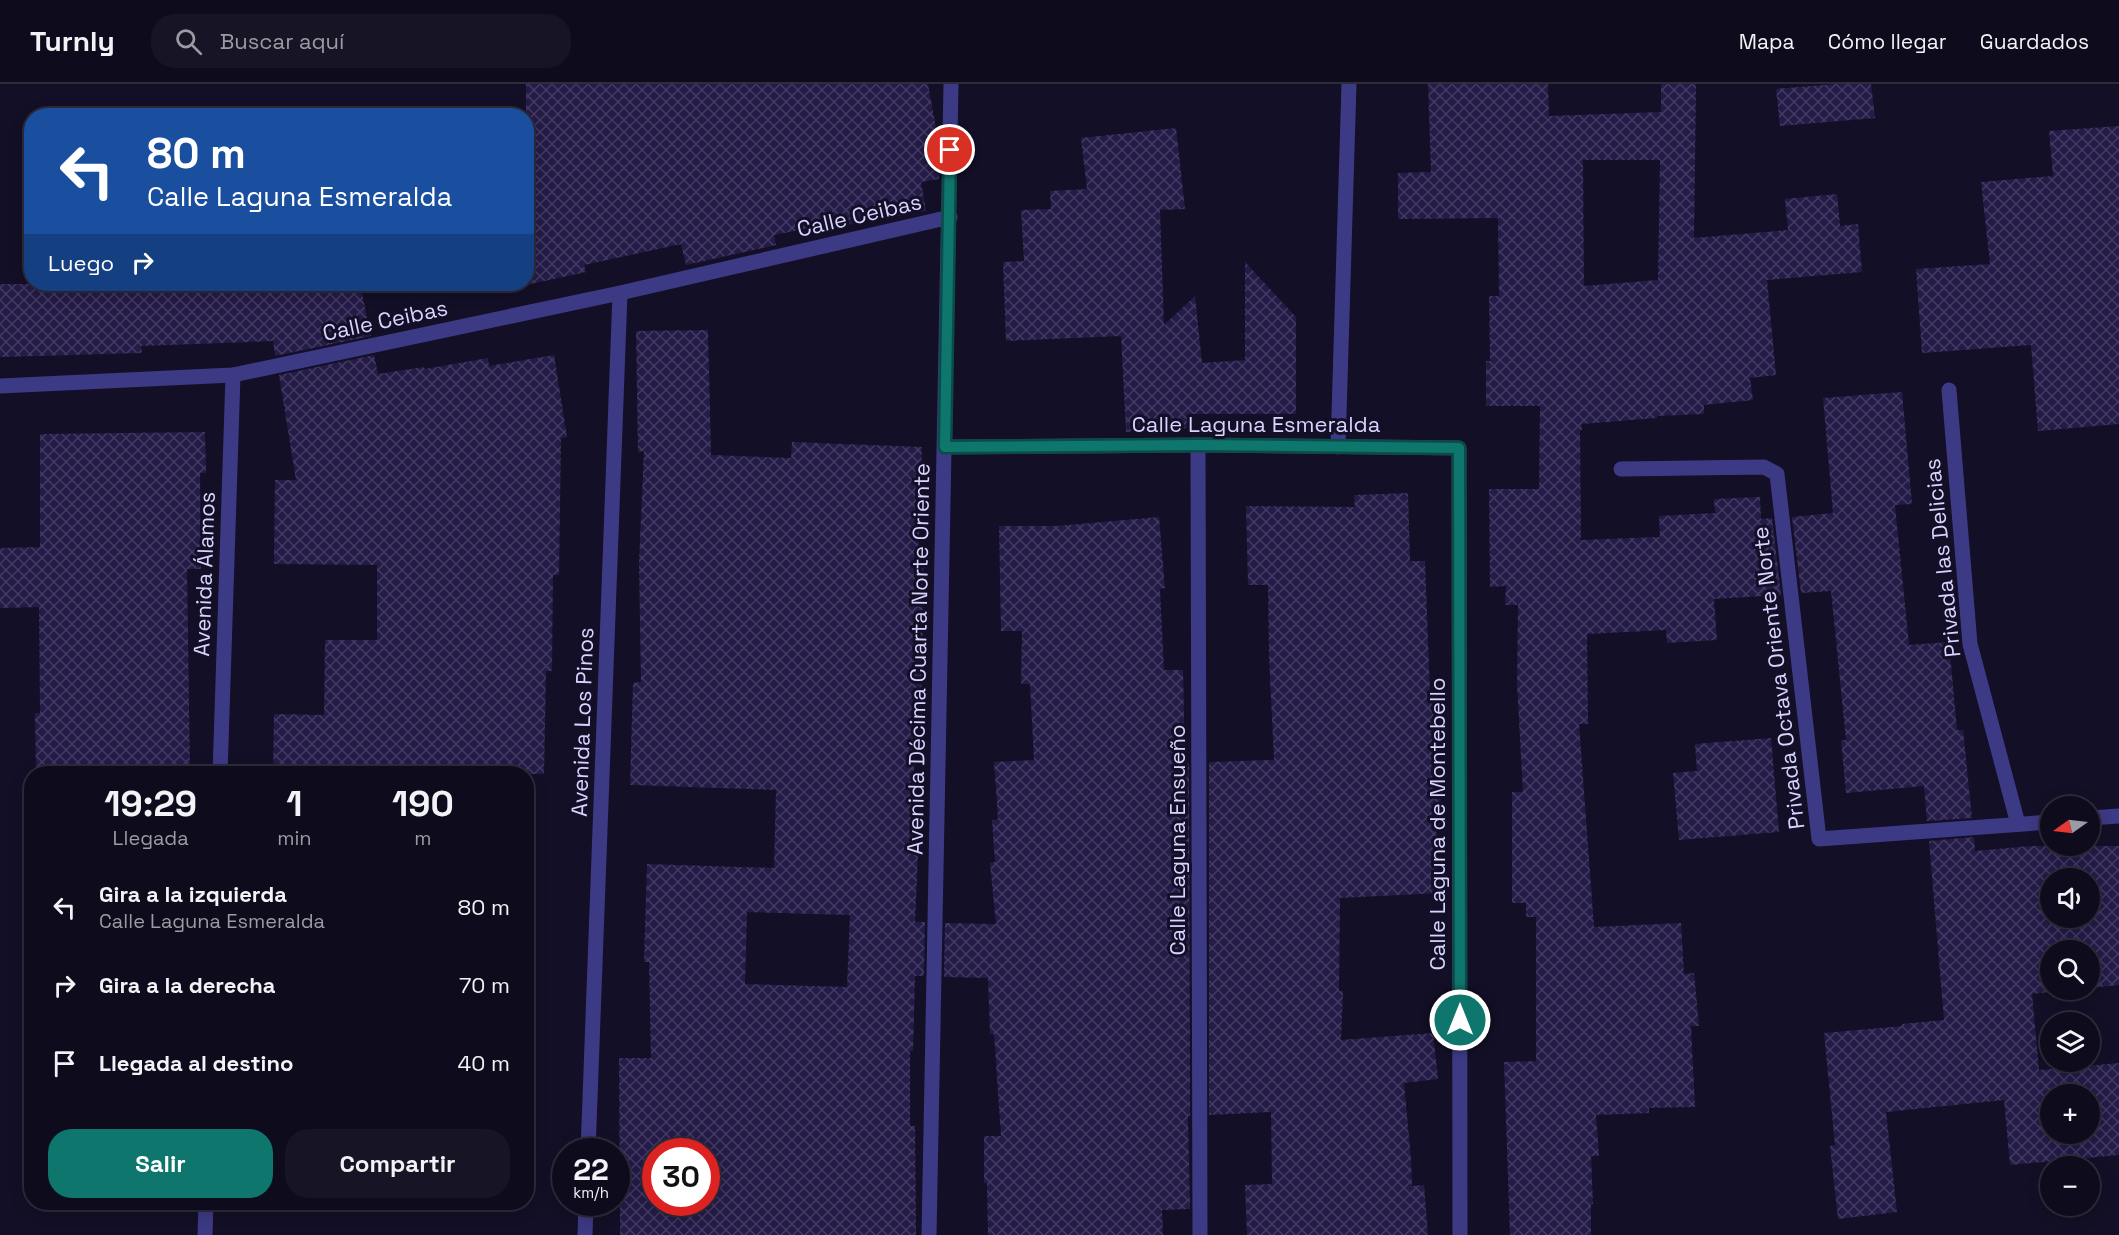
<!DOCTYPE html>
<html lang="es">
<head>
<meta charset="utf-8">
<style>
	:root { --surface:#0e0b1c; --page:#171425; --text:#f1f3f6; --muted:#9b9ba3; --line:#2e2b3b; --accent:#0f766e }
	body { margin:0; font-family:"Space Grotesk",sans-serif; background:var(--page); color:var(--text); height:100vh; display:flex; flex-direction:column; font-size:22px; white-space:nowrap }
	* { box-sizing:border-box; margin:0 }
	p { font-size:20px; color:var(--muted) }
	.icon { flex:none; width:33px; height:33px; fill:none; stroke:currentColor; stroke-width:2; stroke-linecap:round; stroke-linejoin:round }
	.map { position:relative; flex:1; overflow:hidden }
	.side { position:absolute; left:24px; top:682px; width:510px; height:444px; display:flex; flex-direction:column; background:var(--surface); border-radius:24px; box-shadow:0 3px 15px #0003,0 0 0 2px var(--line) }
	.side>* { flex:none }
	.guide { position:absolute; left:24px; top:24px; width:510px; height:183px; border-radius:24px; box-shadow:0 3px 15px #0003,0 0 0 2px var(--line); background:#1a4fa0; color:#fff; overflow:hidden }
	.needle { width:39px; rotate:256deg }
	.fabs { position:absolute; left:2040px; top:712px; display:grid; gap:12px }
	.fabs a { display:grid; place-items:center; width:60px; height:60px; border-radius:50%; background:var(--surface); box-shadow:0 3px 15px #0003,0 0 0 2px var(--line); font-size:30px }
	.speed { position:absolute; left:552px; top:1054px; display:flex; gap:12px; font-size:30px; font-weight:700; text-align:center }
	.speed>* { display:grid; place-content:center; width:78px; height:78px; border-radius:50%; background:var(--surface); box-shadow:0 3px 15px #0003,0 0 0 2px var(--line); line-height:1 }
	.speed small { font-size:15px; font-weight:400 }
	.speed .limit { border:9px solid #d22; background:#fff; color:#111 }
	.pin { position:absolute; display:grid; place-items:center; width:51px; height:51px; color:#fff; margin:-26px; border:3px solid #fff; border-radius:50%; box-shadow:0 2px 6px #0007 }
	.me { position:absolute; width:66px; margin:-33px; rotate:0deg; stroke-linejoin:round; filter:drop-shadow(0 0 4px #0008) }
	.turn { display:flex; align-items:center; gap:21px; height:126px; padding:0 24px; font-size:27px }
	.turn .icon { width:78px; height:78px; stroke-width:2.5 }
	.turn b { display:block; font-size:42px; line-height:51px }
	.then { display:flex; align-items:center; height:57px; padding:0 24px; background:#0003; gap:12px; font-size:22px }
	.eta { display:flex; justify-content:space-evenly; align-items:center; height:102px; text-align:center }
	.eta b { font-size:36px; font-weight:600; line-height:42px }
	.primary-button { display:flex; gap:12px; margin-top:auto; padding:12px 24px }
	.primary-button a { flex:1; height:69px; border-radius:24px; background:var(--accent); color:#fff; font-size:24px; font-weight:600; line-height:69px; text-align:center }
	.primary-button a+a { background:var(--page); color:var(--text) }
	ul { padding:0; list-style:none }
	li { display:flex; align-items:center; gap:18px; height:78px; padding:0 24px }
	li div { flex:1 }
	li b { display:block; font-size:22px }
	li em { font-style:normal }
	header { display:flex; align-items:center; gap:36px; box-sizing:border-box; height:84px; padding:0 30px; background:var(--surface); border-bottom:2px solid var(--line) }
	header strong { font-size:28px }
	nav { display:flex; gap:33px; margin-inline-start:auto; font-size:21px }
	.search { width:420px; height:54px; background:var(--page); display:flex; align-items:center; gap:15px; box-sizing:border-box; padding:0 21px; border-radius:24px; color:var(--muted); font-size:22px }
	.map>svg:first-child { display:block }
</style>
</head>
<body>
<header>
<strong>Turnly</strong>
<div class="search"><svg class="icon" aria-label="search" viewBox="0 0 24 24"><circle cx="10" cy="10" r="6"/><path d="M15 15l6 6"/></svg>Buscar aquí</div>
<nav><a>Mapa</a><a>Cómo llegar</a><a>Guardados</a></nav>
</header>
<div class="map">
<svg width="2119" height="1151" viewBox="0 0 2119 1151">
	<defs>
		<pattern id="building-cross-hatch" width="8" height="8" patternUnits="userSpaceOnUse" patternTransform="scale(1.5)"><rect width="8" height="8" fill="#241b47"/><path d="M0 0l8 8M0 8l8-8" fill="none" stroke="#433b63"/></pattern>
	</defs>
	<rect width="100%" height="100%" fill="#130f26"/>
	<g fill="url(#building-cross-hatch)" fill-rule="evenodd">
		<polygon points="526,0 928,0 940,66 939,95 921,98 926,127 846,141 846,137 774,151 776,161 686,181 681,160 584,181 586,188 526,201"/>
		<path d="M 1428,0 L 1548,0 L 1549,32 L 1661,28 L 1661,0 L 1696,0 L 1694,154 L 1788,146 L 1785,115 L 1837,110 L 1840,142 L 1858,140 L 1862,188 L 1767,196 L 1776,291 L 1750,294 L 1753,316 L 1704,321 L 1704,330 L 1657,332 L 1657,334 L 1582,340 L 1582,346 L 1580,346 L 1581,456 L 1660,453 L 1659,432 L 1715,429 L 1714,415 L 1760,413 L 1761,435 L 1772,434 L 1781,511 L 1714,515 L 1717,556 L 1667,559 L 1666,546 L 1587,550 L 1588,640 L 1579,640 L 1594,843 L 1681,839 L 1684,890 L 1694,889 L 1699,942 L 1691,942 L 1695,1023 L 1649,1024 L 1649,1029 L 1596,1031 L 1599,1072 L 1591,1072 L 1593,1120 L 1591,1120 L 1591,1151 L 1510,1151 L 1504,978 L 1536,977 L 1536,833 L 1526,833 L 1526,819 L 1512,819 L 1512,708 L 1523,708 L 1517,600 L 1518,521 L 1505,521 L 1506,502 L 1490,503 L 1489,405 L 1539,405 L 1540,322 L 1486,322 L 1486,277 L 1490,277 L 1489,212 L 1499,212 L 1498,134 L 1398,135 L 1398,89 L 1431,88 ZM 1583,76 L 1660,76 L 1658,196 L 1584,202 Z"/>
		<polygon points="1836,0 1871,0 1875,34 1780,42 1776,5"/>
		<polygon points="2119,42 2119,340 2038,347 2031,261 1922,269 1916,185 1990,180 1981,98 2053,92 2049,47"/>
		<polygon points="1176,44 1185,125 1160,126 1164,241 1195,212 1202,279 1245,276 1245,178 1296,233 1296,330 1188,330 1189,344 1126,348 1121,252 1006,257 1003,178 1024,177 1021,126 1051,125 1050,107 1087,105 1081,54"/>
		<polygon points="0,200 360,200 371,252 275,272 273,257 141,262 142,269 0,273"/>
		<path d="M 708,246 L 711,371 L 791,374 L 792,358 L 922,363 L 918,482 L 924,482 L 922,586 L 921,624 L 916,624 L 911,769 L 918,770 L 915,838 L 925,838 L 924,892 L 915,892 L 913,967 L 910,967 L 910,1042 L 915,1042 L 916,1151 L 620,1151 L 619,974 L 651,974 L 649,878 L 644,878 L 647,780 L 774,784 L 776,706 L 630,701 L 633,599 L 641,598 L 639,478 L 644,367 L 638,368 L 636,247 ZM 747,828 L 850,831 L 847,903 L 745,900 ZM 656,1068 L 706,1068 L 706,1119 L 656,1119 Z"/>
		<polygon points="374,271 378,290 424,283 425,285 488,274 489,282 554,271 567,353 561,354 559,491 553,491 552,587 546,587 544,690 273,690 274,630 324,631 325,556 377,556 377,481 274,480 275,396 296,396 279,291"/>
		<polygon points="1902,308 1912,420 1895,421 1909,561 1949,558 1957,646 1963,646 1972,734 1927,737 1924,702 1846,709 1841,656 1846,656 1831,507 1801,509 1792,433 1833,429 1823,314"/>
		<polygon points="205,348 206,389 200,389 201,485 187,485 190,690 36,690 35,629 40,629 39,523 0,524 0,464 40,463 40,350"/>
		<polygon points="1408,409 1410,477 1425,477 1430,610 1432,610 1443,743 1436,743 1440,809 1340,814 1339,907 1343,907 1341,956 1433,949 1438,995 1404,999 1411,1075 1412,1102 1424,1101 1428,1151 1247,1151 1245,1101 1272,1100 1271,1028 1209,1031 1209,678 1274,676 1269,572 1268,501 1248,501 1246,422 1355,423 1354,411"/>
		<polygon points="1159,433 1165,504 1160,505 1164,586 1183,586 1185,679 1189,679 1190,1032 1188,1032 1190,1125 1162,1126 1163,1151 988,1151 987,1099 984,1099 984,1052 1001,1052 994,950 990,950 988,894 944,893 945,839 996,840 990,779 995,778 992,736 998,735 994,678 1034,676 1030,600 1021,600 1022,547 1001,547 999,442 1057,442"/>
		<polygon points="1771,654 1779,748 1679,756 1673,689 1697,687 1695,660"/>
		<path d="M 1974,753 L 1975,767 L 2030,762 L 2119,762 L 2119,901 L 2090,904 L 2090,867 L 2050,867 L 2050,906 L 2068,906 L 2032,910 L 2039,986 L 2119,979 L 2119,1071 L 2010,1081 L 2004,1016 L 1886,1028 L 1897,1128 L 1838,1135 L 1830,1062 L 1835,1061 L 1824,949 L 1902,942 L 1902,940 L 1944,936 L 1929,757 ZM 2050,795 L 2090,795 L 2090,834 L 2050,834 ZM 2050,1011 L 2090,1011 L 2090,1050 L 2050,1050 Z"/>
	</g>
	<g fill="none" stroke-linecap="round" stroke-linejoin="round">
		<g stroke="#3d3a85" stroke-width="15">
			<polyline points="0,302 233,291 620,209 950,133"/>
			<polyline points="1949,306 1970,560 2018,740"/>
			<polyline points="1198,361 1200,1151"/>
			<polyline points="945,363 1198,361 1459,364 1460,1151"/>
			<polyline points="1338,363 1349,0"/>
			<polyline points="1621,385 1764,383 1777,390 1819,755 2050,738"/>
			<polyline points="220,690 233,291"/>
			<polyline points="2090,734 2119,732"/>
			<polyline points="588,1068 620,209"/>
			<polyline points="205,1151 206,1119"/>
			<polyline points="585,1151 586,1119"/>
			<polyline points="929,1151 951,0"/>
		</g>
	</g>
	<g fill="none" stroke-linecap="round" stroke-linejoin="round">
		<g stroke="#0a4d48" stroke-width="15">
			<polyline id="route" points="950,66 945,363 1198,361 1459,364 1460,936"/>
		</g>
		<use href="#route" stroke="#0f766e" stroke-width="10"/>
	</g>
	<g text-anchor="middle" stroke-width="6" stroke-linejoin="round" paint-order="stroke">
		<g font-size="22" fill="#d9d4ff" stroke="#130f26">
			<text transform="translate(859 131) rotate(-13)" y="8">Calle Ceibas</text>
			<text transform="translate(385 236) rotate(-12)" y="8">Calle Ceibas</text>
			<text x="1256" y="348">Calle Laguna Esmeralda</text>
			<text transform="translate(1942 474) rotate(-96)" y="8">Privada las Delicias</text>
			<text transform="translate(204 490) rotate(-88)" y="8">Avenida Álamos</text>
			<text transform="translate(918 575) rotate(-89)" y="8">Avenida Décima Cuarta Norte Oriente</text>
			<text transform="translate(1778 594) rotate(-97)" y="8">Privada Octava Oriente Norte</text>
			<text transform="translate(582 638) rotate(-88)" y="8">Avenida Los Pinos</text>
			<text transform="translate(1437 740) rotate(-90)" y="8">Calle Laguna de Montebello</text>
			<text transform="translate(1177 756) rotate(-90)" y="8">Calle Laguna Ensueño</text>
		</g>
	</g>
</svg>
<div class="fabs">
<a><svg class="needle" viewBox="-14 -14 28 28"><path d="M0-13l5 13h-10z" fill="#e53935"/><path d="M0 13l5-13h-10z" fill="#9b9ba3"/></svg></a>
<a><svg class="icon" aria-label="sound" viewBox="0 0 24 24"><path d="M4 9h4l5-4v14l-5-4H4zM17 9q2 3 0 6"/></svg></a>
<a><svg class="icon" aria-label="search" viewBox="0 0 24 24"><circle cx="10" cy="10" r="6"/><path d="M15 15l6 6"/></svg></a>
<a><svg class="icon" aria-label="layers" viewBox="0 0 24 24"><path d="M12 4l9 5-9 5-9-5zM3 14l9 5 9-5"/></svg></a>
<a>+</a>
<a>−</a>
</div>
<div class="speed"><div>22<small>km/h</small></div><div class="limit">30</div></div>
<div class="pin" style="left:950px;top:66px;background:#d93025"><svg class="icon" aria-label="arrive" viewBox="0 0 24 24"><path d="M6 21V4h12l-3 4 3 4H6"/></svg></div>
<svg class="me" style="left:1460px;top:936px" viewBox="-20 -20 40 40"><circle r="17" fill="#0f766e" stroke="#fff" stroke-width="3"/><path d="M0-11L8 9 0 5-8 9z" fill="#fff"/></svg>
<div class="guide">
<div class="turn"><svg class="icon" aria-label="left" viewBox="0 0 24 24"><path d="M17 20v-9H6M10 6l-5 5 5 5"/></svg><div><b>80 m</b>Calle Laguna Esmeralda</div></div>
<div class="then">Luego<svg class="icon" aria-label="right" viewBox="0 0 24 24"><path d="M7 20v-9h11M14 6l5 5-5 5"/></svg></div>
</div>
<section class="side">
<div class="eta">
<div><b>19:29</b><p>Llegada</p></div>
<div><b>1</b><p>min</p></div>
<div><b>190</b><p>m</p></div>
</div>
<ul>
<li><svg class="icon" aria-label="left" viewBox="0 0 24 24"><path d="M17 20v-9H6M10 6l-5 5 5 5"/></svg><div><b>Gira a la izquierda</b><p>Calle Laguna Esmeralda</p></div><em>80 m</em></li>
<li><svg class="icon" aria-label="right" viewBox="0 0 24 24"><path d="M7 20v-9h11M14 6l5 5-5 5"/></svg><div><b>Gira a la derecha</b></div><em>70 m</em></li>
<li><svg class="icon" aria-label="arrive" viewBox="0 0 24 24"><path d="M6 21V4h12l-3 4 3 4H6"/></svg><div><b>Llegada al destino</b></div><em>40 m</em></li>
</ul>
<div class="primary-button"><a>Salir</a><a>Compartir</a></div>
</section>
</div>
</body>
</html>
